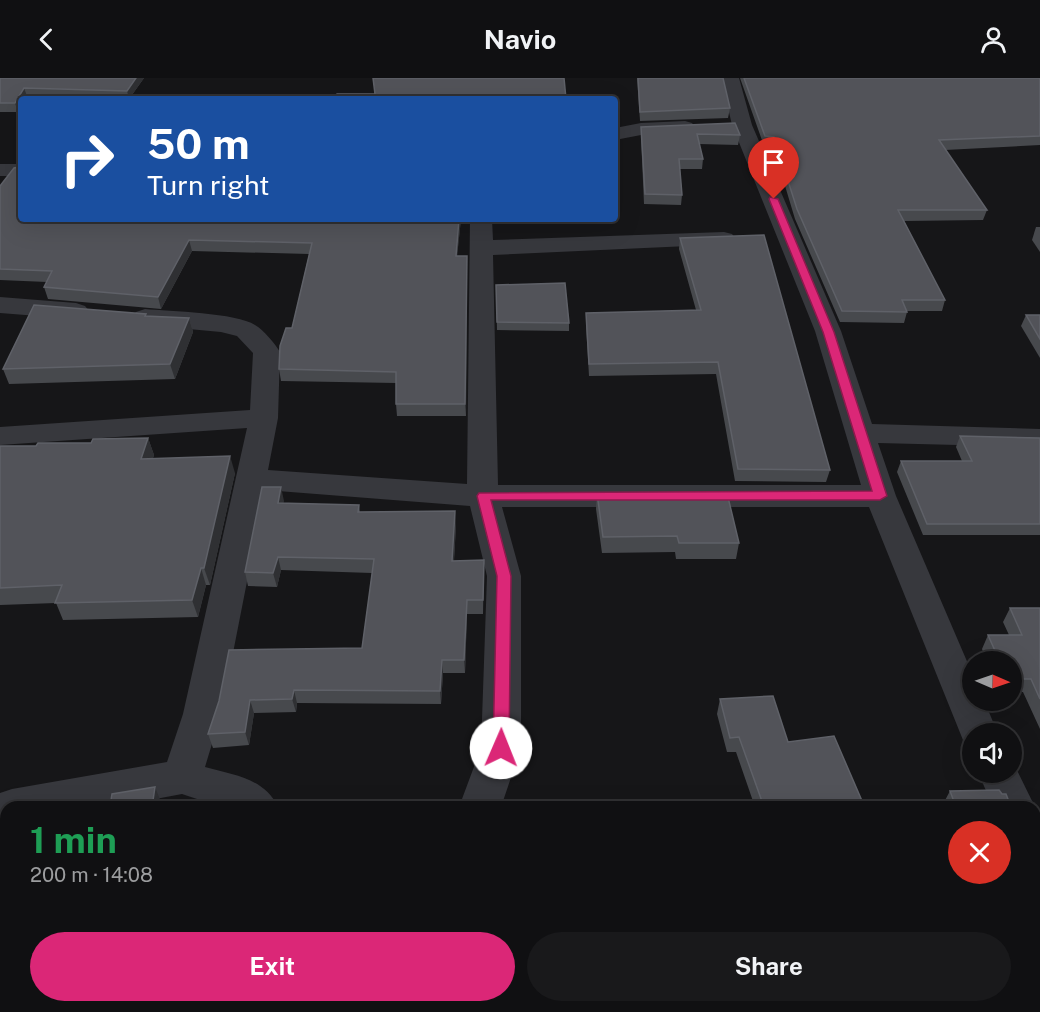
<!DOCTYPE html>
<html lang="en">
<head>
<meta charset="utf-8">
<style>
	:root { --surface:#101012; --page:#19191b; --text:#f1f3f6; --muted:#9c9d9f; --line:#303032; --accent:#db2777 }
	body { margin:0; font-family:"Public Sans",sans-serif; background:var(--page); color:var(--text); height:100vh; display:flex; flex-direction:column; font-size:22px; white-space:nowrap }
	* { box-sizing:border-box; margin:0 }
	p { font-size:20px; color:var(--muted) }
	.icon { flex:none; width:33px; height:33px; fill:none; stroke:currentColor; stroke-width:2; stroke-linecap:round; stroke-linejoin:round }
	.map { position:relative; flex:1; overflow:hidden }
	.drawer { position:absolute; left:0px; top:723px; width:1041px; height:212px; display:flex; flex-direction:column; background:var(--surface); border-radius:18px 18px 0 0; box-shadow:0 6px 24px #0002,0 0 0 2px var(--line) }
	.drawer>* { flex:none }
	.hud { position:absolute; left:18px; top:18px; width:600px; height:126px; border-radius:6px; box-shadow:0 6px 24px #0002,0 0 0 2px var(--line); background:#1a4fa0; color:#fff; overflow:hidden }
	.needle { width:39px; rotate:92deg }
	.fabs { position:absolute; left:962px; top:573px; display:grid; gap:12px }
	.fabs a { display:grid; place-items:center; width:60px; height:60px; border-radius:50%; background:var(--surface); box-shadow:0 6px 24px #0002,0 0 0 2px var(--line); font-size:30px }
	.pin { position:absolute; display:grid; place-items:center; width:51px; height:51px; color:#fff; margin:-62px -26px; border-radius:50% 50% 50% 0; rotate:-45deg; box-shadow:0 0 6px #0007 }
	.pin .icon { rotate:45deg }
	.me { position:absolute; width:66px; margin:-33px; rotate:1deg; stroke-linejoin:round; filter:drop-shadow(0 0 4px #0008) }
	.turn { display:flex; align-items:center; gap:21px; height:126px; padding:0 30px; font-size:27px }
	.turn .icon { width:78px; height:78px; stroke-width:2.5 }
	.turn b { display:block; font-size:42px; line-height:51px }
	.round { display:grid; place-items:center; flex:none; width:63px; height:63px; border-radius:32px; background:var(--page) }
	.overview { display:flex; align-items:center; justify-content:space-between; height:102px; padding:0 30px }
	h1 { font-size:36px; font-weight:700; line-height:45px; color:#1e9e55 }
	.cta { display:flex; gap:12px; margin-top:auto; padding:12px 30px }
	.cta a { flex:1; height:69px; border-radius:36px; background:var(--accent); color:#fff; font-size:24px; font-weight:700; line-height:69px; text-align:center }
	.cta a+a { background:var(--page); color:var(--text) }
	header { display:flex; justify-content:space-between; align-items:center; height:78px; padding:0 30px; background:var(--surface); font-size:27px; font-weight:700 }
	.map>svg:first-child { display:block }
</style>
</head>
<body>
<header><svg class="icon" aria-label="back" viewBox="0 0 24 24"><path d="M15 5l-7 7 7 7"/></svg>Navio<svg class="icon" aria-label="person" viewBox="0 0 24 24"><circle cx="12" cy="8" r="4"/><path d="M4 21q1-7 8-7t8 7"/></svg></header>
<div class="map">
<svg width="1040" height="934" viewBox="0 0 1040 934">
	<rect width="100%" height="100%" fill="#161618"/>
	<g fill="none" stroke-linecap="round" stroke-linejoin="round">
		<g fill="#37383d" fill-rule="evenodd">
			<path d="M 721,0 L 739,0 L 752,47 L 841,253 L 872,346 L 1040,351 L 1040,369 L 878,365 L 896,418 L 972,595 L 972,622 L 984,622 L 998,656 L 972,656 L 972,670 L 965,667 L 869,429 L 502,429 L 521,498 L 521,670 L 501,729 L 459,729 L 481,670 L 487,498 L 470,428 L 265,412 L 221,636 L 205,689 C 234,697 264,700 278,729 L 221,729 L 182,716 L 113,729 L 6,729 L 6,745 L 0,743 L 0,715 L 12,711 L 167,684 L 183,636 L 247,350 L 0,367 L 0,349 L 250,332 L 253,275 L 237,258 L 221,254 L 145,247 L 136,244 L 132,239 L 136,234 L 145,231 C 169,233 237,235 255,247 C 264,252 275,266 280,274 L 278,340 L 268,392 L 467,406 L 470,141 L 492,141 L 493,162 L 724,154 L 732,156 L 736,161 L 732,166 L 493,177 L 498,407 L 861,407 L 815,253 L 732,47 Z"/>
			<polygon points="685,43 692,45 695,49 692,53 641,57 615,62 615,50 641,45"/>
			<rect x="0" y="86" width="21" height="12"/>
			<polygon points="0,219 76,225 85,228 89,233 85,238 76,241 0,235"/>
			<polygon points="1011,681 1012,682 1035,729 993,729 978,694 1011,694"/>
			<polygon points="1035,752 1040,753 1040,802 1035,800"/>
			<polygon points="1040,819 1040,861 1035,862 1035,820"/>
			<rect x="259" y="928" width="48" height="6"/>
			<rect x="429" y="928" width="48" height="6"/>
			<polygon points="586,928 657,928 654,934 584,934"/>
		</g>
	</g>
	<g fill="#47494d">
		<polygon points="0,0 144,0 129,21 27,18 18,34 0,34"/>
		<polygon points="637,0 723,0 730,30 728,40 640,43"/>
		<polygon points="740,0 1040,0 1040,67 945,72 987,132 983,142 904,143 945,222 942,233 906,233 907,234 904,245 840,244 795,141 773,68 764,68"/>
		<polygon points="641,49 740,57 738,67 699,66 703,81 702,91 680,91 682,117 681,127 644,126 641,59"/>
		<polygon points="0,108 21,141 461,141 457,178 467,178 467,189 466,338 397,338 396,326 396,305 281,303 279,291 292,250 309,176 192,173 161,231 48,221 44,209 47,204 0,202"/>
		<polygon points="1036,149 1040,149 1040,174 1032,162"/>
		<polygon points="680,160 830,392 826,404 735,403 716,296 589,298 586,247 586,235 696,232 679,171"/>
		<polygon points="496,207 569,245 569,253 497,252"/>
		<polygon points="1026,237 1040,237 1040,280 1021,248"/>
		<polygon points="147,238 189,240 193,254 175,301 9,306 3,291"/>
		<polygon points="960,358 1040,360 1040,457 923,457 897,394 901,383 962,383 956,369"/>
		<polygon points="148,360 154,377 153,380 235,395 210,507 206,507 198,539 63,542 56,525 0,527 0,368 36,368 91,365"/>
		<polygon points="597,415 739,465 736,481 676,481 675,474 602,475 596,431"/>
		<polygon points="284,423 283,425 359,427 360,434 456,447 454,483 484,482 483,536 467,536 465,595 443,595 441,626 297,625 296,634 254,635 249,667 213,670 208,656 219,623 362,570 372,495 281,492 277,509 248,508 245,494"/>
		<polygon points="1010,530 1040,530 1040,651 1023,614 1011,614 1011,584 987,584 982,571 988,557 1009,557 1003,544"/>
		<polygon points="720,621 788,664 862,723 860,729 755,729 736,674 727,674 717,636"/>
		<polygon points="950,713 1011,729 943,729 942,728"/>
		<polygon points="1035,913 1040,934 1021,934 1018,928 1035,928"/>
	</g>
	<g fill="#2f3033">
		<polygon points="136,0 144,0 129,21 127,13"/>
		<polygon points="24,10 27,18 25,21 21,21 21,28 18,34 15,25"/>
		<polygon points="459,141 461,141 456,189 456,178"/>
		<polygon points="189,162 192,173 161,231 158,219"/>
		<polygon points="467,178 467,189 466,338 465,326"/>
		<polygon points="189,240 193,254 175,301 170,286"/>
		<polygon points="148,360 154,377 147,398 141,381"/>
		<polygon points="230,378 235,395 210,507 204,490"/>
		<polygon points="281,409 284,423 281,439 278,425"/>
		<polygon points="455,433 456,447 453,497 452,483"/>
		<polygon points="278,479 281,492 277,509 273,495"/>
		<polygon points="201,490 206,507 198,539 192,522"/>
		<polygon points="467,522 467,536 465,595 464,582"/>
		<polygon points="442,582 443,595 441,626 440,613"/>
		<polygon points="294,612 297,625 296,634 292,621"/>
		<polygon points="250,622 254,635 249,667 245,654"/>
		<polygon points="155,709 161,724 161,729 152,729"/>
		<polygon points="247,928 253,928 252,934 247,934"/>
	</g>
	<g fill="#525359" stroke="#5f6168" stroke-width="1.5">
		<polygon points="0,0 136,0 127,13 24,10 15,25 0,25"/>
		<polygon points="373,0 564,0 566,21 335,21 337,16 375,16"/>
		<polygon points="638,0 723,0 730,30 640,34"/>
		<polygon points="744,0 1040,0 1040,58 939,62 987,132 898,132 945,222 902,222 907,234 842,233 797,131 774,59 765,58"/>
		<polygon points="735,45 740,57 697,56 703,81 679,81 682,117 645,116 641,49"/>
		<polygon points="21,82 21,141 459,141 456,178 467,178 465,326 396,326 396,294 279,291 280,268 286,250 292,250 312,165 189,162 158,219 44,209 52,193 0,191 0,108 14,90 19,89"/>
		<polygon points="764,157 830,392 738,391 718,284 589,286 586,235 701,232 680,160"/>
		<polygon points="565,205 569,245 497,244 496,207"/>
		<polygon points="34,227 146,236 145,238 189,240 170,286 3,291"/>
		<polygon points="1026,237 1040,237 1040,261"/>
		<polygon points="960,358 1040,360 1040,446 927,446 901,383 972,383"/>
		<polygon points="148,360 141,381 230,378 204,490 201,490 192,522 55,525 62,507 0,510 0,368 36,368 38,365 91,365 93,361"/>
		<polygon points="262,409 281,409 278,425 359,427 358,434 455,433 452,483 484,482 483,522 467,522 464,582 442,582 440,613 294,612 292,621 250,622 245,654 208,656 219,623 229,572 362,570 374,481 278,479 273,495 245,494"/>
		<polygon points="597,415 727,415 739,465 679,465 677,458 603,459"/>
		<polygon points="1010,530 1040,530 1040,621 1031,601 1011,601 1011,584 1000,584 988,557 1022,557"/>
		<polygon points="773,618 788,664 834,658 862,723 827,729 764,729 739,659 730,660 720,621"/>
		<polygon points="155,709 152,729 110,729 112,716"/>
		<polygon points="999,712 1002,716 1006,716 1011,729 956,729 950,713"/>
		<polygon points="686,727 686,729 674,729"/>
		<polygon points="1040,912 1040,934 1039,934 1035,926 1035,913"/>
		<rect x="203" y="928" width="44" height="6"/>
	</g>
	<polygon fill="#db2777" stroke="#8e194d" stroke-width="1.5" points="770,119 778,121 834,254 887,418 880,422 491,422 511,498 509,670 507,675 501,677 495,675 493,670 497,498 477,418 479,415 872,413 823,254 769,121"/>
</svg>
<div class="fabs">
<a><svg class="needle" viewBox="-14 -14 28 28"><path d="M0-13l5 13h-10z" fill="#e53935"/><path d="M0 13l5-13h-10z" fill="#9c9d9f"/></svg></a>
<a><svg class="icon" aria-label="sound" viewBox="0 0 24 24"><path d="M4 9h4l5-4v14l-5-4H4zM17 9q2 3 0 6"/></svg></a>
</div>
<div class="pin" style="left:774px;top:121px;background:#d93025"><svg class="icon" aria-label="arrive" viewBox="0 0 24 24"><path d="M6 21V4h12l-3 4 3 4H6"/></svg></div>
<svg class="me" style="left:501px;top:670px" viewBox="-20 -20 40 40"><circle r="19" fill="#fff"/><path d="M0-13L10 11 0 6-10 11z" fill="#db2777"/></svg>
<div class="hud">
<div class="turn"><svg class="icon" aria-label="right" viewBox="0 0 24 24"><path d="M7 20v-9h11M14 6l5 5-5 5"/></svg><div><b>50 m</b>Turn right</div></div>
</div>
<section class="drawer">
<div class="overview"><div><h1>1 min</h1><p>200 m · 14:08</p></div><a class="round" style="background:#d93025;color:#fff"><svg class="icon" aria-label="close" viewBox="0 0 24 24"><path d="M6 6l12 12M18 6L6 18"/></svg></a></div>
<div class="cta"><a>Exit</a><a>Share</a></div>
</section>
</div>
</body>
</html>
